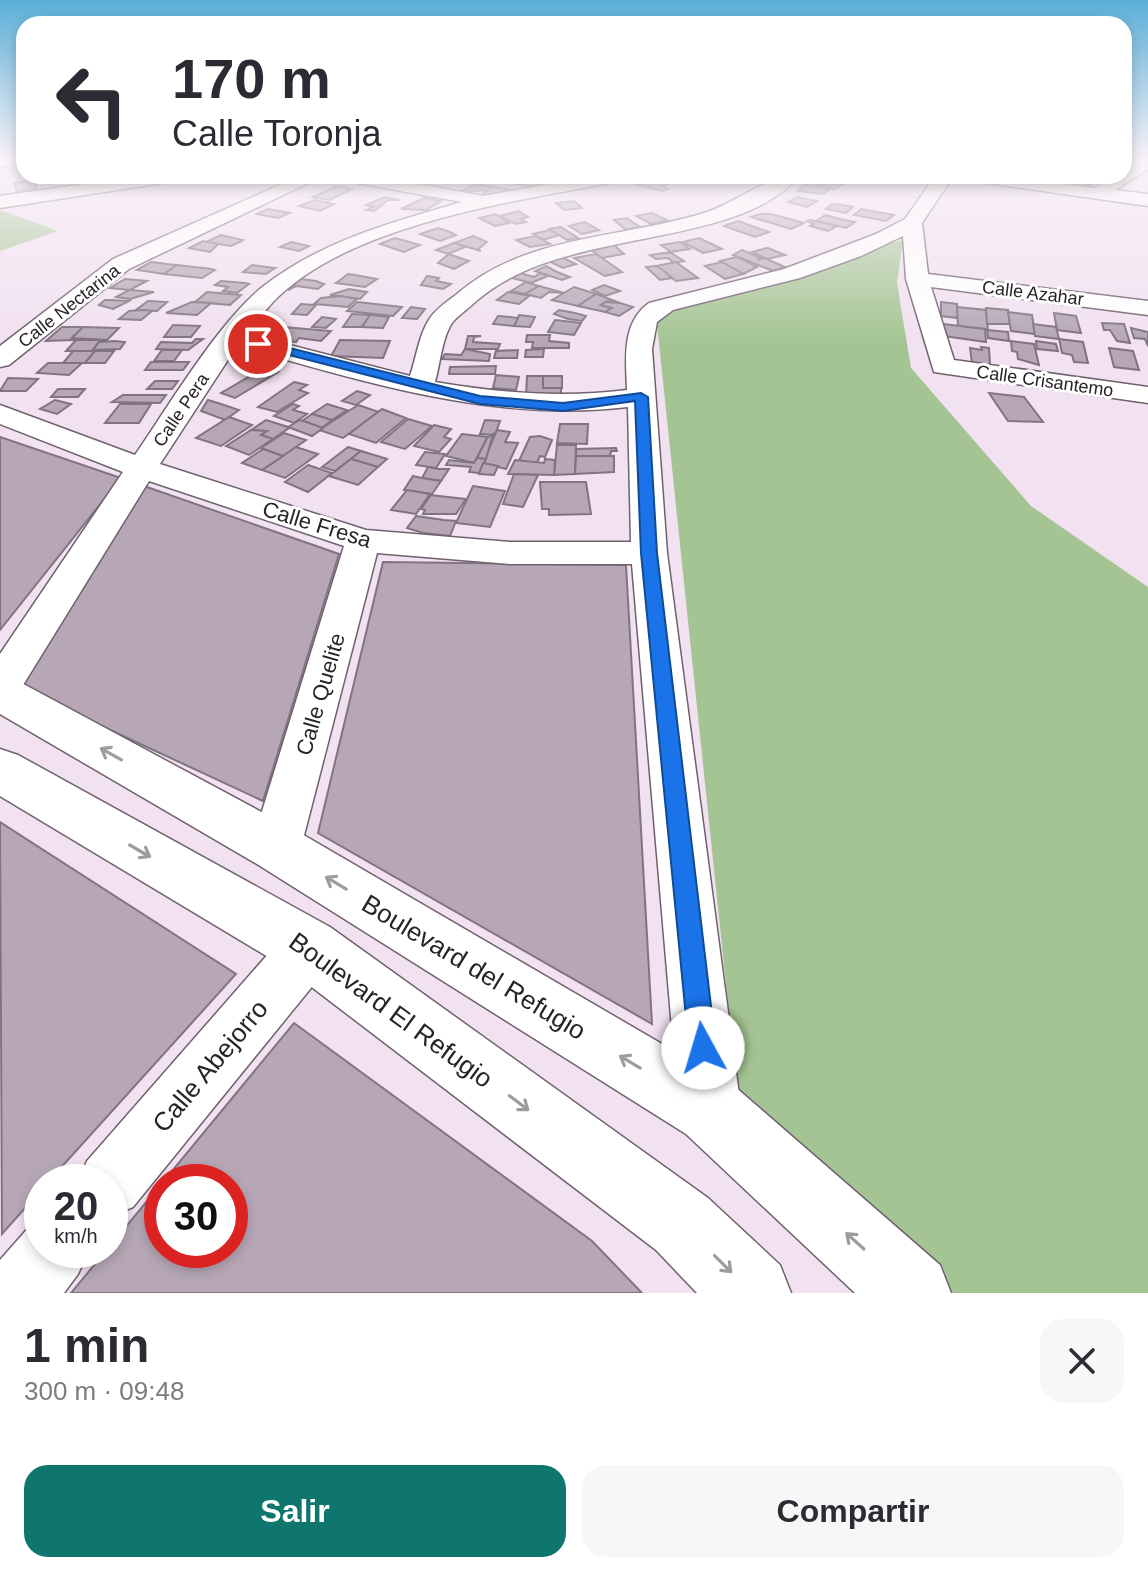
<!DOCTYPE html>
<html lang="es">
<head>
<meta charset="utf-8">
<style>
	:root { --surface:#fff; --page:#f7f7f7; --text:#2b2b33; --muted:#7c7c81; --accent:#0f766e }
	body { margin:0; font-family:Helvetica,sans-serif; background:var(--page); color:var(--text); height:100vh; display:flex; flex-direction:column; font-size:30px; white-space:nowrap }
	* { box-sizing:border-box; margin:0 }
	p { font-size:26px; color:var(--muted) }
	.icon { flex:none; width:44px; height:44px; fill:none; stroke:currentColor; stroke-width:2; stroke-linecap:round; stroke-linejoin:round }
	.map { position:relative; height:1293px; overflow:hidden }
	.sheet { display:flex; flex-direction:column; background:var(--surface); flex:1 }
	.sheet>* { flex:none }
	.banner { position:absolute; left:16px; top:16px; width:1116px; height:168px; border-radius:24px; box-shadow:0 4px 12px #0003; background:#fff; color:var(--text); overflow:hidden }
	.speed { position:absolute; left:24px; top:1164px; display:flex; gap:16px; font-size:40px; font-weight:700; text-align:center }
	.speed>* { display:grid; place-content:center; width:104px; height:104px; border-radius:50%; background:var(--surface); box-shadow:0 4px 12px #0003; line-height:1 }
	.speed small { font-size:20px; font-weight:400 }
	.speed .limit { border:12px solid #d22; background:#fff; color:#111 }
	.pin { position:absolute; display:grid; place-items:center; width:68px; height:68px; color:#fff; margin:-34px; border:4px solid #fff; border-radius:50%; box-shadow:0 2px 8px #0007 }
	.me { position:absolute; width:88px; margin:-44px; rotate:354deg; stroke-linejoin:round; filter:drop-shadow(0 0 6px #0008) }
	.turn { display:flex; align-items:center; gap:28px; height:168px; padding:0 24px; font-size:36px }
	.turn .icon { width:104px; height:104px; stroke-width:2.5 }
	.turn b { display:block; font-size:56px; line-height:68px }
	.round { display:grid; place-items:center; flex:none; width:84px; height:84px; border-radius:24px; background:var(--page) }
	.headline { display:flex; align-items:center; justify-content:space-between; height:136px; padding:0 24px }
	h1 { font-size:48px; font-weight:600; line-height:60px }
	.button { display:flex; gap:16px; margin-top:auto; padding:16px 24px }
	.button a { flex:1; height:92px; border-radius:24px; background:var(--accent); color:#fff; font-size:32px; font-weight:600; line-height:92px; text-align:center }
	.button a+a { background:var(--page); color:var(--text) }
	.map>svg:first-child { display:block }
</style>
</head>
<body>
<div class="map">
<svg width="1148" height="1293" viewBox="0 0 1148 1293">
	<rect width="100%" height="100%" fill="#f2e1f0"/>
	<g fill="#a4c593">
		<polygon points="0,211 3,211 58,231 0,251"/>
		<polygon points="903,240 897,283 911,368 1031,506 1148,587 1148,1293 951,1293 739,1109 655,305"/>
	</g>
	<g fill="#b7a7b6" stroke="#827380" stroke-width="2">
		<polygon points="865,176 884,176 894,177 892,183 866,180"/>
		<polygon points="1048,176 1081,176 1099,180 1090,185"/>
		<polygon points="521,178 543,182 534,187 510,183"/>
		<polygon points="26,181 35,183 37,189 17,192 14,183"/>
		<polygon points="643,181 667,184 663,186 668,189 662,191 636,184"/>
		<polygon points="806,181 822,185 842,185 835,189 802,184"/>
		<polygon points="476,184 516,191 485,196 481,195 489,190 460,192"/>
		<polygon points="804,185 824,188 829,189 824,194 798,191"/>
		<polygon points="337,186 352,189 330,200 313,197"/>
		<polygon points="385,197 399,200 388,200 374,211 366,210 373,207 366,205"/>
		<polygon points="798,197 800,198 817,201 807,207 788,202"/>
		<polygon points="424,198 441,201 426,210 401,209"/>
		<polygon points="314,200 334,204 320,211 299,206"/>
		<polygon points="574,201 582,208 564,210 556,203"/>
		<polygon points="832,204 843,205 853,207 846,213 826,209"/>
		<polygon points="268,209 290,213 278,218 257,214"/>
		<polygon points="861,209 894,215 886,221 854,215"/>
		<polygon points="519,211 528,217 521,219 526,222 516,224 500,216"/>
		<polygon points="652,213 667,220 651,224 636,216"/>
		<polygon points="496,214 509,223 495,226 479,218"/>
		<polygon points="760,214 771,214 804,223 791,229 751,217"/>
		<polygon points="825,215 844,220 855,222 846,228 816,221"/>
		<polygon points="627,218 640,227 626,230 614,220"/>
		<polygon points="811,220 832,225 837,226 828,231 810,226 814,224 807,221"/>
		<polygon points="738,221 769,232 755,237 724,226"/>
		<polygon points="585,222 599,230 582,234 569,226"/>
		<polygon points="560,227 561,227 578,238 567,240 549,229"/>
		<polygon points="438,228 450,232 456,235 440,241 420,234"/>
		<polygon points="550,230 559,235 543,240 533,234"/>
		<polygon points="221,235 242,240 244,240 231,246 206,242"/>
		<polygon points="473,236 487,242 477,250 481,251 454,243"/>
		<polygon points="536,236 550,244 530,247 516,240"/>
		<polygon points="395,238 420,245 404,252 380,244"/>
		<polygon points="699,238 703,240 722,249 703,253 683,242"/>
		<polygon points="203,241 218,244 210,252 189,248"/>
		<polygon points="291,242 309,246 299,251 280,247"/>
		<polygon points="680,242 690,249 671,252 661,245"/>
		<polygon points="454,243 465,247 448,254 436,250"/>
		<polygon points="614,245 624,254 602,258 590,249"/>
		<polygon points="767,248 768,248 785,255 767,259 752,252"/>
		<polygon points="742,250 761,258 757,260 765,258 785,267 773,271 733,255"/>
		<polygon points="668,251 684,261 674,263 668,258 656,259 650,255 670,252"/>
		<polygon points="449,254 457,257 469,261 454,269 438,263"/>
		<polygon points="596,254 602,258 622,272 605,276 574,258"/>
		<polygon points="561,257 576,264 563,268 546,260"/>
		<polygon points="737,257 742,259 757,267 743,274 720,261"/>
		<polygon points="151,262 167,264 177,265 164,274 137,270"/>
		<polygon points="676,262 698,278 676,281 656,266"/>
		<polygon points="722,262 738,271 743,274 725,279 705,266"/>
		<polygon points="177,265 212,269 215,270 202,278 164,274"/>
		<polygon points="252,265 274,268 275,268 266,274 243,272"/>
		<polygon points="546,266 557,272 570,277 562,280 535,271"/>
		<polygon points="656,266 663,270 672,278 660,280 646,267"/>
		<polygon points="516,272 534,277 540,273 548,276 531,283 508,277"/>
		<polygon points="348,274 355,275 377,279 365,287 336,283"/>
		<polygon points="427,276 439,278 436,281 451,284 443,289 421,285"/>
		<polygon points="125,279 147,281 130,290 110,288"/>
		<polygon points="301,279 316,281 324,284 318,289 296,286 288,290"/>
		<polygon points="221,281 245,283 249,284 237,293 223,291 228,287 215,285"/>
		<polygon points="526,282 539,286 525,294 511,291"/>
		<polygon points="604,285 620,291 605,296 592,290"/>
		<polygon points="539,286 564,293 565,293 549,292 541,298 525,294"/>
		<polygon points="574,287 596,294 578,306 552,300"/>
		<polygon points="349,289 367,292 360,299 330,295"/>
		<polygon points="129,290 130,290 154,292 130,299 116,297"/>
		<polygon points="207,292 241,295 230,305 195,302"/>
		<polygon points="508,292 515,293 529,296 519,304 497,300"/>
		<polygon points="596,294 599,295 620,303 607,301 601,305 612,308 605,312 578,306"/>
		<polygon points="340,296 357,299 348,307 314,304 321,298"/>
		<polygon points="105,300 112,300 129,301 113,309 99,305"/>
		<polygon points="148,301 149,301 167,302 157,311 136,310"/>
		<polygon points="192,302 211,303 197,315 166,313"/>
		<polygon points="357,302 402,307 393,316 347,311"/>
		<polygon points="605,302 620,303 633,307 619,316 605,312 612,308 601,305"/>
		<polygon points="941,302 957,304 958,318 941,316"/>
		<polygon points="301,304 316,305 307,315 292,314"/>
		<polygon points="411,307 425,309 417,319 402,318"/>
		<polygon points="957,307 986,310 988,330 958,326"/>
		<polygon points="986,308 1008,310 1010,324 987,324"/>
		<polygon points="144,310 152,311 141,320 119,319 129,311"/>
		<polygon points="559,310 575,313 586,316 582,321 568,319 554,314"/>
		<polygon points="1008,312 1032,315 1035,334 1011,331"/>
		<polygon points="1054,313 1076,316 1081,333 1057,330"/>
		<polygon points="352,314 370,315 362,327 343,327"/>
		<polygon points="370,315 389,317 383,328 362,327"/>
		<polygon points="519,315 535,317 530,327 514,326"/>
		<polygon points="498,316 510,317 518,318 514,326 493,324"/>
		<polygon points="322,317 336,319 326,328 312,327"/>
		<polygon points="555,320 564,321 581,323 574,335 548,332"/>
		<polygon points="1102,323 1124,324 1130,343 1117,341 1110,330 1104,330"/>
		<polygon points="943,324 985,329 986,342 943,336"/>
		<polygon points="1033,324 1056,327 1059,339 1035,336"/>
		<polygon points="173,325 200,326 191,337 164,337"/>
		<polygon points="62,327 83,327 72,338 77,338 74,340 46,341"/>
		<polygon points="83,327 117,328 119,328 107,340 72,338"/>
		<polygon points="283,327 331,331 321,341 299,338 296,342 278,340 285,334 278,331"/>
		<polygon points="1131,328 1148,332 1148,346 1145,339 1134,338"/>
		<polygon points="987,330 1008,332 1009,341 988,338"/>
		<polygon points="527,335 550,335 549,341 569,343 569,348 532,348 533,342 526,342"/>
		<polygon points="468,336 481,336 474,337 473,342 500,344 498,349 465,349"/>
		<polygon points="196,339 203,339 188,350 156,349 161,342 192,343"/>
		<polygon points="1059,339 1083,342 1088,363 1074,362 1072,355 1062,353"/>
		<polygon points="76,340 107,340 99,342 92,351 66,351"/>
		<polygon points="340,340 390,341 383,358 331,356"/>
		<polygon points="115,341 125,342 120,349 93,350 99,342"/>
		<polygon points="1011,341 1034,344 1039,365 1018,359 1017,352 1012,351"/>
		<polygon points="1036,341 1056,344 1058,351 1037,349"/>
		<polygon points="981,347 989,348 990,365 972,363 970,348 982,350"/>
		<polygon points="1109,348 1133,351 1139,370 1114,367"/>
		<polygon points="465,349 490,354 489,361 442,359 445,354 461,355"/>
		<polygon points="544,349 543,357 525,357 526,350"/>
		<polygon points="162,350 182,350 174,361 154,361"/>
		<polygon points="518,350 517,358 494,358 496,351"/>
		<polygon points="73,351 95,351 85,363 63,363"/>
		<polygon points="95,351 114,351 105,363 85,363"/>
		<polygon points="151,362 189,362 183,370 145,370"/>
		<polygon points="48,363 82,363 69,375 37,373"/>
		<polygon points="496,366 495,374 449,374 450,367"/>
		<polygon points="264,368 278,372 235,398 221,393"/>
		<polygon points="496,375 519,377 516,390 493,388"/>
		<polygon points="527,376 543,376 543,388 561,388 561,397 526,397"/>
		<rect x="543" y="376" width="19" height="12"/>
		<polygon points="8,378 38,379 26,391 0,391"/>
		<polygon points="155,381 178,381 172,389 147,389"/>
		<polygon points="294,382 307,385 299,390 308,393 277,412 258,407"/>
		<polygon points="58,389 85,389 78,397 51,397"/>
		<polygon points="357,391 370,395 356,405 342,401"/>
		<polygon points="989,393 1024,397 1043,422 1008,421"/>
		<polygon points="123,395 166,395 160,403 112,402"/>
		<polygon points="55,400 71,404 57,414 40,409"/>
		<polygon points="208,400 221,404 239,410 225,420 201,411"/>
		<polygon points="120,404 151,404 139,423 105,423"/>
		<polygon points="293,404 299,406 293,410 307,414 294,423 274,416"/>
		<polygon points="327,404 347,410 332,420 312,414"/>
		<polygon points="358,405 379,412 343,438 319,430"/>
		<polygon points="382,409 406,418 376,443 349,434"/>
		<polygon points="312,414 332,420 322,428 302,421"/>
		<polygon points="229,417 252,425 221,446 196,438"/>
		<polygon points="408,419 432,426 405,449 381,442"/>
		<polygon points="266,420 288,427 289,428 273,439 261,435 267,431 251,430"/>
		<polygon points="300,420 309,423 323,428 312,436 288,427"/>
		<polygon points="485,420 500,421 495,435 480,434"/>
		<polygon points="560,424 588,424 587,444 557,443"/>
		<polygon points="434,425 451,429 444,437 451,439 439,452 414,446"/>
		<polygon points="251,430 267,431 261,435 273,439 249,455 226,446"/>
		<polygon points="497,430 510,432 505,442 518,443 506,469 483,463"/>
		<polygon points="284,433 306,440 283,456 261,448"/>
		<polygon points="462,434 488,437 474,463 446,456"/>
		<polygon points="493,434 486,459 477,458 487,438"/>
		<polygon points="540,436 552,440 545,457 540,456 537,463 519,461 530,437"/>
		<polygon points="0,437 121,478 0,630"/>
		<polygon points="557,445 576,445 575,474 554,475"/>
		<polygon points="296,447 318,454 285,478 262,470"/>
		<polygon points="348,447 361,451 335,471 322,467"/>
		<polygon points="616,448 617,451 611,451 610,456 576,456 576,449"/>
		<polygon points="263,449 283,456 262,470 242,463"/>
		<polygon points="361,451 387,459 378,467 351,459"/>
		<polygon points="425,452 445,454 436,468 416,465"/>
		<polygon points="576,456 614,456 614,472 575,474"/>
		<polygon points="477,458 486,459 479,473 469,472 471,467 446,465 449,460 474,463"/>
		<polygon points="351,459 378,467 358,485 329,476"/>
		<polygon points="545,459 555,460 554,475 508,474 515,460 544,463"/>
		<polygon points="483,463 498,466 494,475 479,474"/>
		<polygon points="308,465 332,473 308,492 285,482"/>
		<polygon points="428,467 438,469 449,469 441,481 422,478"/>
		<polygon points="514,474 538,475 523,507 503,504"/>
		<polygon points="413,476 422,478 441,481 432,494 404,490"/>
		<polygon points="540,482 586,482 591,514 549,515 549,509 542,509"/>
		<polygon points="144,486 339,554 263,801 20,688"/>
		<polygon points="473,486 505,491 490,527 456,523"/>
		<polygon points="407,490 430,494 416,514 391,510"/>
		<polygon points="431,495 439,496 466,499 456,514 423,514 425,510 421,509"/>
		<polygon points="416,516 444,520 456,521 450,536 423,533 407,528"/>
		<polygon points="383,562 626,565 652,1024 318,833"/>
		<polygon points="0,822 236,974 48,1182 42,1182 42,1189 2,1234"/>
		<polygon points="294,1023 592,1241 642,1293 71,1293 162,1183 162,1250 230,1250 230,1182 163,1182"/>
	</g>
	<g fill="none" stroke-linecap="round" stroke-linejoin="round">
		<g stroke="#6f616e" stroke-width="3">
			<g id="minor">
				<polygon points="0,159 24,159 24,164 0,167"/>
				<path d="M 1141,159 L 1148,159 L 1148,169 L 1115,190 L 1148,194 L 1148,206 L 952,178 L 922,223 L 928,274 L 1148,301 L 1148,315 L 931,287 L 954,360 L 1148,387 L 1148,403 L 934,372 L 906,279 L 903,236 L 861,256 L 800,278 L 673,310 L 657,322 L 652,349 L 667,553 L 741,1110 L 732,1132 L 710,1141 L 688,1132 L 679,1110 L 632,564 L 510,564 L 377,553 L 301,847 L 294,863 L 276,869 L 258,863 L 251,847 L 344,546 L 149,481 L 15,698 L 0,703 L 0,654 L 123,472 L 0,424 L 0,405 L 135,455 C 168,407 221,318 265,285 C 324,240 393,222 462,202 L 346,181 L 337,176 L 376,176 L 483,196 L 593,176 L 630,176 L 621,181 C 517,201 358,222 279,296 C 267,307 257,322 247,334 L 410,376 C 416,359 419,334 430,318 C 436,309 448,301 457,294 C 527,234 620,239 704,213 C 736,203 765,176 799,176 C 733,253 561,224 474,303 C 468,309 457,316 452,323 C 442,338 440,365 435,382 C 500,393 562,398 627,390 C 626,360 621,323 649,303 L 784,269 L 876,234 L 905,219 L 935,176 L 1000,176 L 1095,188 L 1114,176 L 1124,176 L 1124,170 ZM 237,346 C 366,382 493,423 628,407 L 631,542 L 510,542 L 366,530 L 160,464 Z"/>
				<polygon points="140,176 185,176 176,181 0,208 0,196"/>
				<polygon points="300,176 323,176 129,269 9,365 0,367 0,346 113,259"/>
				<polygon points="309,921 328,929 336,948 328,967 133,1207 110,1217 110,1182 78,1182 87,1161 290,929"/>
				<polygon points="42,1220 42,1250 89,1250 78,1274 64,1293 0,1293 0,1260 30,1226"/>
			</g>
		</g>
		<g stroke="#6f616e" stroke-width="3">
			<g id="major">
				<polygon points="0,674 16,680 295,830 734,1086 940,1265 951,1293 855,1293 686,1134 257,864 0,714"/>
				<polygon points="0,749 18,755 330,927 708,1198 780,1265 791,1293 697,1293 656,1250 288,969 0,796"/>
			</g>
		</g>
		<use href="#minor" fill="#fff" fill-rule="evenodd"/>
		<use href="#major" fill="#fff" fill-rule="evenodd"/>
	</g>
	<defs><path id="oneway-shaft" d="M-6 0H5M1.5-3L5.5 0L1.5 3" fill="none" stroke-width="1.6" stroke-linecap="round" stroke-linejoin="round" transform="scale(2)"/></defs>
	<g stroke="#9f9c9f">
		<use href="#oneway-shaft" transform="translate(111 754) rotate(-151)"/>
		<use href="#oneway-shaft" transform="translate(140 851) rotate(30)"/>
		<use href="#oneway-shaft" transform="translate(336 883) rotate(-149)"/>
		<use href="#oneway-shaft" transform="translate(630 1062) rotate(-149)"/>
		<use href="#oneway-shaft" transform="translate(519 1103) rotate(37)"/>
		<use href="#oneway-shaft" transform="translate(855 1241) rotate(-138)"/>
		<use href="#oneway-shaft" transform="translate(723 1264) rotate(45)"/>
	</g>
	<linearGradient id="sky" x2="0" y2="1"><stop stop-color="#5baed7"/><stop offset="0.47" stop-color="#f9f2f8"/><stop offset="1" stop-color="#f9f2f8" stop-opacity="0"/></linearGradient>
	<rect width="1148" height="340" fill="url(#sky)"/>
	<polygon fill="#1a73e8" stroke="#114b97" stroke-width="2" points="258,340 480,396 563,403 641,393 648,397 657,553 716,1048 712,1058 703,1062 693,1058 689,1048 641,553 635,401 563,411 480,404 254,346"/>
	<g text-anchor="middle" stroke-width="6" stroke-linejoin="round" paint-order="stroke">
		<g font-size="18" fill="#292329" stroke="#fff">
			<text transform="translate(1033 293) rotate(7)" y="6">Calle Azahar</text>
			<text transform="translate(69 306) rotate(-38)" y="6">Calle Nectarina</text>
			<text transform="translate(1045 381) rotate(8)" y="6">Calle Crisantemo</text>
			<text transform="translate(181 410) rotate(-56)" y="6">Calle Pera</text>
		</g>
		<g font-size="22" fill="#292329" stroke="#fff">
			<text transform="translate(317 524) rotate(17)" y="8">Calle Fresa</text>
			<text transform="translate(320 694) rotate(-74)" y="8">Calle Quelite</text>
		</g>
		<g font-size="26" fill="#292329" stroke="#fff">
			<text transform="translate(474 967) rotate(31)" y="9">Boulevard del Refugio</text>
			<text transform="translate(391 1010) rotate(36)" y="9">Boulevard El Refugio</text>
			<text transform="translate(210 1066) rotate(-50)" y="9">Calle Abejorro</text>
		</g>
	</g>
</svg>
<div class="speed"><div>20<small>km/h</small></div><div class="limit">30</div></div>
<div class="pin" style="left:258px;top:344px;background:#d93025"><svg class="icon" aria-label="arrive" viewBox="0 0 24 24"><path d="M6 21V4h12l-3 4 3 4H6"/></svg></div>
<svg class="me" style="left:703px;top:1048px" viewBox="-20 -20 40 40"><circle r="19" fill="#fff"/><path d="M0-13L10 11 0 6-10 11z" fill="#1a73e8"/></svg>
<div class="banner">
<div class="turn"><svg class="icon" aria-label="left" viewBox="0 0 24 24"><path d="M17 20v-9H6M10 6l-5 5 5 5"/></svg><div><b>170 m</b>Calle Toronja</div></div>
</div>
</div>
<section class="sheet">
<div class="headline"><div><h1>1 min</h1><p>300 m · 09:48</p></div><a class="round"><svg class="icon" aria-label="close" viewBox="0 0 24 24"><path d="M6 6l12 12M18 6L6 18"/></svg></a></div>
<div class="button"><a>Salir</a><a>Compartir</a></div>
</section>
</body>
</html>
